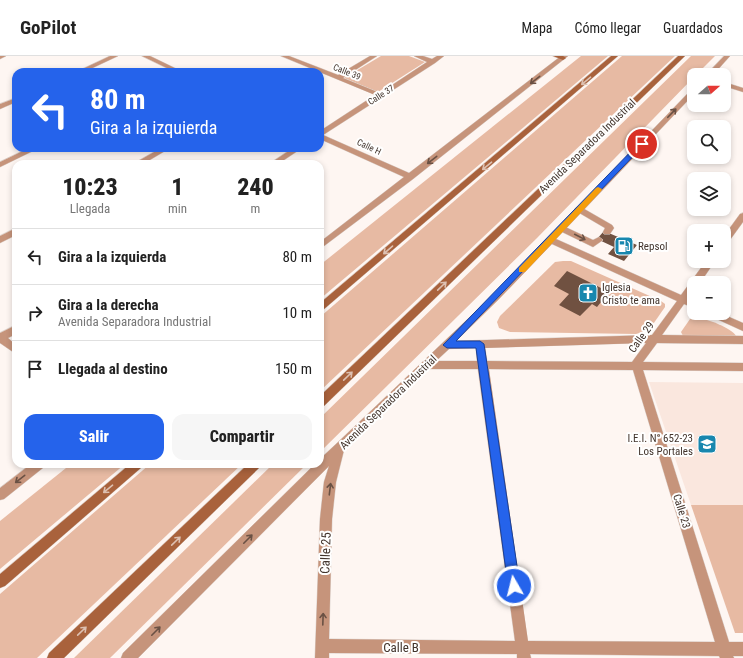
<!DOCTYPE html>
<html lang="es">
<head>
<meta charset="utf-8">
<style>
	:root { --surface:#fff; --page:#f6f6f6; --text:#222; --muted:#767676; --line:#e0e0e0; --accent:#2563eb }
	body { margin:0; font-family:"Roboto Condensed",sans-serif; background:var(--page); color:var(--text); height:100vh; display:flex; flex-direction:column; font-size:15px; white-space:nowrap }
	* { box-sizing:border-box; margin:0 }
	p { font-size:13px; color:var(--muted) }
	.icon { flex:none; width:22px; height:22px; fill:none; stroke:currentColor; stroke-width:2; stroke-linecap:round; stroke-linejoin:round }
	.map { position:relative; flex:1; overflow:hidden }
	.side { position:absolute; left:12px; top:104px; width:312px; height:308px; display:flex; flex-direction:column; background:var(--surface); border-radius:12px; box-shadow:0 2px 6px #0003 }
	.side>* { flex:none }
	.guide { position:absolute; left:12px; top:12px; width:312px; height:84px; border-radius:12px; box-shadow:0 2px 6px #0003; background:#2563eb; color:#fff; overflow:hidden }
	.needle { width:26px; rotate:69deg }
	.fabs { position:absolute; left:687px; top:12px; display:grid; gap:8px }
	.fabs a { display:grid; place-items:center; width:44px; height:44px; border-radius:8px; background:var(--surface); box-shadow:0 2px 6px #0003; font-size:20px }
	.pin { position:absolute; display:grid; place-items:center; width:34px; height:34px; color:#fff; margin:-17px; border:2px solid #fff; border-radius:50%; box-shadow:0 1px 4px #0007 }
	.me { position:absolute; width:44px; margin:-22px; rotate:352deg; stroke-linejoin:round; filter:drop-shadow(0 0 3px #0008) }
	.turn { display:flex; align-items:center; gap:14px; height:84px; padding:0 12px; font-size:18px }
	.turn .icon { width:52px; height:52px; stroke-width:2.5 }
	.turn b { display:block; font-size:28px; line-height:34px }
	.eta { display:flex; justify-content:space-evenly; align-items:center; height:68px; text-align:center }
	.eta b { font-size:24px; font-weight:800; line-height:28px }
	.button { display:flex; gap:8px; margin-top:auto; padding:8px 12px }
	.button a { flex:1; height:46px; border-radius:12px; background:var(--accent); color:#fff; font-size:16px; font-weight:800; line-height:46px; text-align:center }
	.button a+a { background:var(--page); color:var(--text) }
	ul { padding:0; list-style:none }
	li { display:flex; align-items:center; gap:12px; height:56px; padding:0 12px; border-top:1px solid var(--line) }
	li div { flex:1 }
	li b { display:block; font-size:15px }
	li em { font-style:normal }
	header { display:flex; align-items:center; gap:24px; box-sizing:border-box; height:56px; padding:0 20px; background:var(--surface); border-bottom:1px solid var(--line) }
	header strong { font-size:19px }
	nav { display:flex; gap:22px; margin-inline-start:auto; font-size:14px }
	.map>svg:first-child { display:block }
</style>
</head>
<body>
<header>
<strong>GoPilot</strong>
<nav><a>Mapa</a><a>Cómo llegar</a><a>Guardados</a></nav>
</header>
<div class="map">
<svg width="743" height="602" viewBox="0 0 743 602">
	<rect width="100%" height="100%" fill="#fef6f2"/>
	<polygon fill="#fae7de" points="649,326 743,327 743,449 691,449"/>
	<g fill="#e7baa3">
		<polygon points="381,0 409,0 425,6 378,36 344,22"/>
		<polygon points="581,0 608,0 320,243 320,209"/>
		<polygon points="622,0 675,0 320,335 320,261"/>
		<polygon points="691,0 715,0 696,19 694,19 694,21 537,182 320,396 320,362"/>
		<polygon points="563,205 571,205 661,245 665,248 665,251 649,274 636,278 510,276 499,272 497,266 500,260 555,206"/>
		<path d="M 695,262 C 704,261 732,272 736,280 L 683,280 L 681,276 L 690,263 Z"/>
		<polygon points="71,408 125,408 0,513 0,465"/>
		<polygon points="150,408 242,408 37,602 0,602 0,538"/>
		<polygon points="273,408 307,408 110,602 74,602"/>
		<polygon points="691,449 743,449 743,577 735,577"/>
	</g>
	<g fill="#705141">
		<polygon points="604,175 637,189 624,205 608,198 614,191 597,183"/>
		<polygon points="567,215 609,236 597,251 592,248 580,260 559,249 569,238 554,230"/>
	</g>
	<g fill="none" stroke-linecap="round" stroke-linejoin="round">
		<g stroke="#dcd3ce" stroke-width="1">
			<g id="lane">
				<polygon points="579,150 612,169 614,172 610,178 604,178 603,176 605,172 576,155 575,153"/>
				<polygon points="561,169 593,184 599,181 603,184 593,191 558,174 557,172"/>
			</g>
		</g>
		<g stroke="#dcd3ce" stroke-width="1">
			<g id="street">
				<polygon points="0,0 6,0 0,3"/>
				<polygon points="110,0 118,0 84,16 76,16"/>
				<polygon points="142,0 150,0 183,16 175,16"/>
				<polygon points="281,0 289,0 338,19 370,0 377,0 343,22 380,37 427,6 414,0 423,0 432,3 437,0 444,0 435,7 323,79 409,117 561,0 568,0 413,123 320,193 320,186 404,121 320,83 320,75 375,39"/>
				<polygon points="724,0 730,0 713,19 706,19"/>
				<polygon points="724,26 743,32 743,36 724,30"/>
				<path d="M 694,32 L 694,38 L 556,183 L 681,239 L 706,205 L 715,205 L 700,227 L 694,227 L 694,235 L 688,243 L 694,245 L 694,252 L 684,248 L 662,279 L 743,280 L 743,288 L 657,287 L 643,306 L 743,307 L 743,315 L 643,314 L 729,586 L 743,586 L 743,600 L 733,600 L 734,602 L 720,602 L 719,600 L 530,598 L 531,602 L 517,602 L 517,598 L 329,597 L 329,602 L 315,602 L 320,463 L 324,426 L 329,410 L 138,602 L 121,602 L 123,597 L 315,408 L 320,408 L 320,403 L 335,389 L 492,240 L 692,33 ZM 552,188 L 677,245 L 652,279 L 456,285 L 498,244 ZM 646,287 L 632,306 L 487,305 L 485,292 ZM 476,292 L 477,305 L 436,305 L 449,293 ZM 428,313 L 478,313 L 515,585 L 329,583 L 332,463 L 336,426 L 344,394 ZM 489,313 L 633,314 L 715,586 L 528,585 Z"/>
				<polygon points="16,42 16,46 0,53 0,48"/>
				<polygon points="29,92 39,92 0,111 0,106"/>
				<polygon points="161,92 170,92 143,108 133,108"/>
				<polygon points="293,92 302,92 278,108 269,108"/>
				<polygon points="743,157 743,166 727,188 724,189 724,180 740,158"/>
				<polygon points="16,172 16,179 0,187 0,180"/>
				<polygon points="706,257 720,257 743,267 743,275 708,259"/>
				<polygon points="16,269 16,278 8,282 16,289 16,298 0,287 0,277"/>
				<polygon points="31,408 46,408 44,411 4,443 0,444 0,432"/>
			</g>
		</g>
		<g stroke="#dcd3ce" stroke-width="1">
			<g id="secondary">
				<polygon points="553,0 563,0 566,2 563,4"/>
				<polygon points="611,0 618,0 323,254 320,255 320,247"/>
				<polygon points="678,0 685,0 324,350 320,351 320,340"/>
				<polygon points="130,408 144,408 142,411 5,530 0,532 0,518"/>
				<polygon points="248,408 262,408 260,411 64,602 47,602 49,597"/>
			</g>
		</g>
		<use href="#lane" fill="#c6947b" fill-rule="evenodd"/>
		<use href="#street" fill="#c6947b" fill-rule="evenodd"/>
		<use href="#secondary" fill="#a9623c" fill-rule="evenodd"/>
	</g>
	<defs><path id="oneway-shaft" d="M-6 0H5M1.5-3L5.5 0L1.5 3" fill="none" stroke-width="1.6" stroke-linecap="round" stroke-linejoin="round"/></defs>
	<g stroke="#6a5144">
		<use href="#oneway-shaft" transform="translate(535 24) rotate(142)"/>
		<use href="#oneway-shaft" transform="translate(672 57) rotate(-46)"/>
		<use href="#oneway-shaft" transform="translate(432 104) rotate(142)"/>
		<use href="#oneway-shaft" transform="translate(580 181) rotate(27)"/>
		<use href="#oneway-shaft" transform="translate(20 423) rotate(142)"/>
		<use href="#oneway-shaft" transform="translate(330 433) rotate(-83)"/>
		<use href="#oneway-shaft" transform="translate(248 483) rotate(-45)"/>
		<use href="#oneway-shaft" transform="translate(323 563) rotate(-88)"/>
		<use href="#oneway-shaft" transform="translate(156 575) rotate(-45)"/>
	</g>
	<g stroke="#ddc0b1">
		<use href="#oneway-shaft" transform="translate(586 25) rotate(140)"/>
		<use href="#oneway-shaft" transform="translate(487 110) rotate(140)"/>
		<use href="#oneway-shaft" transform="translate(388 194) rotate(139)"/>
		<use href="#oneway-shaft" transform="translate(442 230) rotate(-44)"/>
		<use href="#oneway-shaft" transform="translate(348 320) rotate(-44)"/>
		<use href="#oneway-shaft" transform="translate(108 433) rotate(140)"/>
		<use href="#oneway-shaft" transform="translate(176 485) rotate(-44)"/>
		<use href="#oneway-shaft" transform="translate(82 575) rotate(-44)"/>
	</g>
	<polygon fill="#2563eb" stroke="#184099" points="639,87 645,88 456,285 480,285 484,288 520,530 518,534 514,536 510,534 508,530 476,292 447,292 443,289"/>
	<polygon fill="#f59e0b" points="598,131 602,133 601,135 525,216 519,216 519,212 596,132"/>
	<defs>
		<g id="fuel-square" transform="scale(1)"><rect x="-9" y="-9" width="18" height="18" rx="4" fill="#1887ae" stroke="#fff"/><path d="M-5.5-6h7V0h2V4h1.3V-2.5L3-4.5l.8-.8L6-3V5H2.5V1h-1V6h-7ZM-4.2-4.7v3.2H.2V-4.7Z" fill="#fff"/></g>
		<g id="church-square" transform="scale(1)"><rect x="-9" y="-9" width="18" height="18" rx="4" fill="#1887ae" stroke="#fff"/><path d="M-1.2-6h2.4v3.5h3.3v2.4h-3.3V6h-2.4V-.1h-3.3v-2.4h3.3Z" fill="#fff"/></g>
		<g id="school-square" transform="scale(1)"><rect x="-9" y="-9" width="18" height="18" rx="4" fill="#1887ae" stroke="#fff"/><path d="M0-5L7-2L0 1L-7-2ZM-4 1L0 2.5L4 1V4Q0 6-4 4Z" fill="#fff"/></g>
	</defs>
	<g fill-rule="evenodd">
		<use href="#fuel-square" x="624" y="190"/>
		<use href="#church-square" x="588" y="237"/>
		<use href="#school-square" x="707" y="388"/>
	</g>
	<g text-anchor="middle" stroke-width="4" stroke-linejoin="round" paint-order="stroke">
		<g font-size="9" fill="#42342c" stroke="#fff">
			<text transform="translate(347 16) rotate(22)" y="3">Calle 39</text>
			<text transform="translate(381 39) rotate(-33)" y="3">Calle 37</text>
			<text transform="translate(369 91) rotate(25)" y="3">Calle H</text>
		</g>
		<g font-size="11" fill="#42342c" stroke="#fff">
			<text transform="translate(587 90) rotate(-44)" y="4">Avenida Separadora Industrial</text>
			<text transform="translate(641 281) rotate(-54)" y="4">Calle 29</text>
			<text transform="translate(388 346) rotate(-44)" y="4">Avenida Separadora Industrial</text>
			<text transform="translate(682 455) rotate(73)" y="4">Calle 23</text>
		</g>
		<g font-size="11" fill="#42342c" stroke="#fff" text-anchor="start">
			<text x="638" y="194">Repsol</text>
			<text x="602" y="235">Iglesia<tspan x="602" dy="13">Cristo te ama</tspan></text>
			<text x="693" y="386" text-anchor="end">I.E.I. N° 652-23<tspan x="693" dy="13">Los Portales</tspan></text>
		</g>
		<g font-size="13" fill="#42342c" stroke="#fff">
			<text transform="translate(325 497) rotate(-88)" y="5">Calle 25</text>
			<text x="401" y="596">Calle B</text>
		</g>
	</g>
</svg>
<div class="fabs">
<a><svg class="needle" viewBox="-14 -14 28 28"><path d="M0-13l5 13h-10z" fill="#e53935"/><path d="M0 13l5-13h-10z" fill="#767676"/></svg></a>
<a><svg class="icon" aria-label="search" viewBox="0 0 24 24"><circle cx="10" cy="10" r="6"/><path d="M15 15l6 6"/></svg></a>
<a><svg class="icon" aria-label="layers" viewBox="0 0 24 24"><path d="M12 4l9 5-9 5-9-5zM3 14l9 5 9-5"/></svg></a>
<a>+</a>
<a>−</a>
</div>
<div class="pin" style="left:642px;top:88px;background:#d93025"><svg class="icon" aria-label="arrive" viewBox="0 0 24 24"><path d="M6 21V4h12l-3 4 3 4H6"/></svg></div>
<svg class="me" style="left:514px;top:530px" viewBox="-20 -20 40 40"><circle r="17" fill="#2563eb" stroke="#fff" stroke-width="3"/><path d="M0-11L8 9 0 5-8 9z" fill="#fff"/></svg>
<div class="guide">
<div class="turn"><svg class="icon" aria-label="left" viewBox="0 0 24 24"><path d="M17 20v-9H6M10 6l-5 5 5 5"/></svg><div><b>80 m</b>Gira a la izquierda</div></div>
</div>
<section class="side">
<div class="eta">
<div><b>10:23</b><p>Llegada</p></div>
<div><b>1</b><p>min</p></div>
<div><b>240</b><p>m</p></div>
</div>
<ul>
<li><svg class="icon" aria-label="left" viewBox="0 0 24 24"><path d="M17 20v-9H6M10 6l-5 5 5 5"/></svg><div><b>Gira a la izquierda</b></div><em>80 m</em></li>
<li><svg class="icon" aria-label="right" viewBox="0 0 24 24"><path d="M7 20v-9h11M14 6l5 5-5 5"/></svg><div><b>Gira a la derecha</b><p>Avenida Separadora Industrial</p></div><em>10 m</em></li>
<li><svg class="icon" aria-label="arrive" viewBox="0 0 24 24"><path d="M6 21V4h12l-3 4 3 4H6"/></svg><div><b>Llegada al destino</b></div><em>150 m</em></li>
</ul>
<div class="button"><a>Salir</a><a>Compartir</a></div>
</section>
</div>
</body>
</html>
